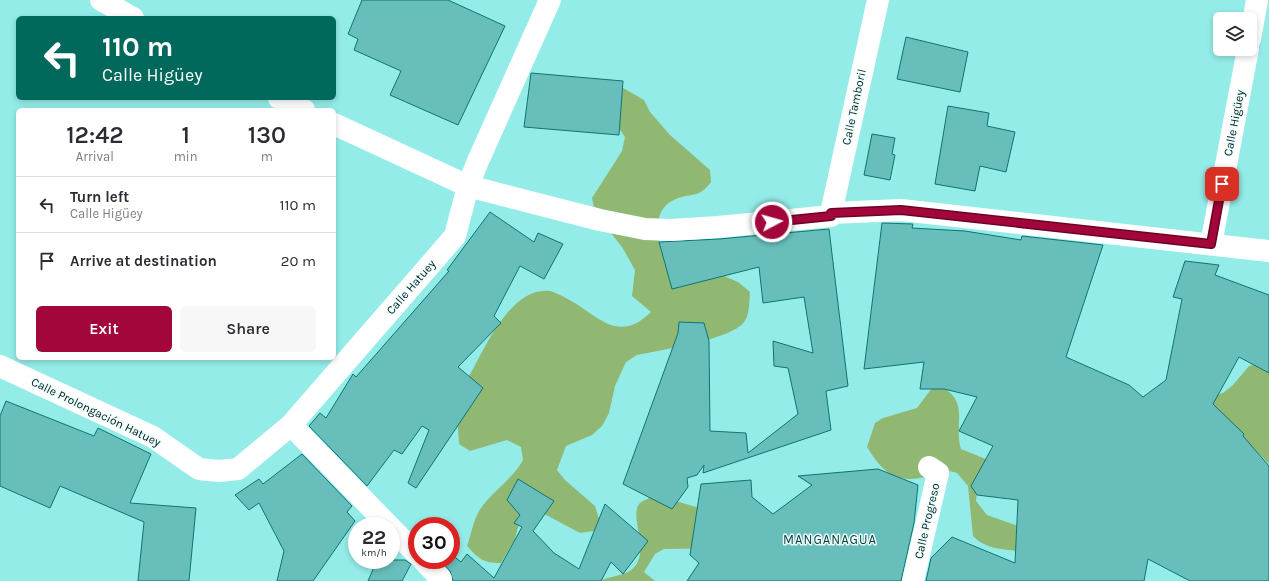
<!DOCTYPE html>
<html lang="en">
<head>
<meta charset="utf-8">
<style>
	:root { --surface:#fff; --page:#f7f7f7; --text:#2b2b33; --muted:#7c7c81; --line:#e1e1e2; --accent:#a3063b }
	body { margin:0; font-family:Karla,sans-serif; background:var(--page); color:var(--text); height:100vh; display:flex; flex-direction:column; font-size:15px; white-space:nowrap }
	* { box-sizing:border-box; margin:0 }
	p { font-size:13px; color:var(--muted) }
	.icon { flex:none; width:22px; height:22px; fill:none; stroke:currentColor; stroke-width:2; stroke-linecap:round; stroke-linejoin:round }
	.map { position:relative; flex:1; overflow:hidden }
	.sheet { position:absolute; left:16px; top:108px; width:320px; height:252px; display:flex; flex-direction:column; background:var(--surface); border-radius:6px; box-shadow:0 2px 6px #0003 }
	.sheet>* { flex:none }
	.banner { position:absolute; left:16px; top:16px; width:320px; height:84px; border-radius:6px; box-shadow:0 2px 6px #0003; background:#00695c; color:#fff; overflow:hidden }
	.tools { position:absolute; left:1213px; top:12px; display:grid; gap:8px }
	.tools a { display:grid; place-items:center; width:44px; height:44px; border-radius:6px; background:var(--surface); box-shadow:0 2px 6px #0003; font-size:20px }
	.speed { position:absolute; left:348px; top:517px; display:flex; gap:8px; font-size:20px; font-weight:700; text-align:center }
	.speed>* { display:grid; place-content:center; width:52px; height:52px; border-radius:50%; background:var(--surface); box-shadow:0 2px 6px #0003; line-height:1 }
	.speed small { font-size:10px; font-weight:400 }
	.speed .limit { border:6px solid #d22; background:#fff; color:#111 }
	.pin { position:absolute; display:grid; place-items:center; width:34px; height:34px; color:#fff; margin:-17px; border-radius:8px; box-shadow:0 2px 6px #0006 }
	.me { position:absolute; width:44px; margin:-22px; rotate:84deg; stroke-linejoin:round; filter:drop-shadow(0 0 3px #0008) }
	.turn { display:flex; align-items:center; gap:14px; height:84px; padding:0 20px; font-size:18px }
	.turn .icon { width:52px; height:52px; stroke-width:2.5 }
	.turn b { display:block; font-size:28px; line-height:34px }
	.eta { display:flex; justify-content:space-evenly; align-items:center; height:68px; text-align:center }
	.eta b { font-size:24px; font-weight:600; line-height:28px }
	.primary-button { display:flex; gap:8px; margin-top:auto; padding:8px 20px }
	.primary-button a { flex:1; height:46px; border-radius:6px; background:var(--accent); color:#fff; font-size:16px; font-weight:600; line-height:46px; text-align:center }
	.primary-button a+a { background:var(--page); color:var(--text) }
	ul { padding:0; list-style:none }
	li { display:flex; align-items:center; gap:12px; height:56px; padding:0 20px; border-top:1px solid var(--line) }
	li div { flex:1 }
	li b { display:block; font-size:15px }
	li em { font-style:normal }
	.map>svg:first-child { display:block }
</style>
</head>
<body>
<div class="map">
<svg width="1269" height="581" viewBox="0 0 1269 581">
	<rect width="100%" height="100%" fill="#94ece8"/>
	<g fill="#91b873">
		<path d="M 611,81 L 644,100 L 650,112 L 670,135 L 710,170 L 711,182 C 698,199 694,192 676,199 C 649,209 658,244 666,264 L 724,276 L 738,282 L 750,292 C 749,301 750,315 744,322 C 731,340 660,350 637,355 L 626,362 L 615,386 L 609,413 L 602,426 L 592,435 L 566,446 L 557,470 L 565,480 L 595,506 L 599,519 L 594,531 L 580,533 L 533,508 L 522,512 L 515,539 L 501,563 C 483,563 479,559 467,546 C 471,535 473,522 479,511 C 491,492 512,480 523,460 L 521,447 L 507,440 L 470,451 L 459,444 C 459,433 455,406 457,398 C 460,388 468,378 473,369 C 487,343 513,286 550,291 C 554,292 560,295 564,297 C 597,313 616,346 651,312 L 632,296 L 635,270 L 622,247 L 595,213 L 592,198 L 622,151 L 625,137 L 600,101 Z"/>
		<polygon points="1261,363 1269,367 1269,464 1240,434 1215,429 1212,396 1223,393 1233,385 1249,366"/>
		<path d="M 940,386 C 971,402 953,425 961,449 L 993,462 L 977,492 L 976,501 L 987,515 L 1021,527 L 1018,551 C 1002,549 985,549 973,536 L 968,486 L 957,473 C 953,472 947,470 942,470 C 936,471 931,476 925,477 C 894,484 882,471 867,447 L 875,423 L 883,418 L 917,408 L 932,388 Z"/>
		<path d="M 656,495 L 696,507 L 714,516 L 730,548 L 664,549 L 655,554 L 644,572 L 655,581 L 599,581 C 608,577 620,576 628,572 C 655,557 627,516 640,503 C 643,500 651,498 656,495 Z"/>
	</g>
	<g fill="#67bebb" stroke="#0d7573">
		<polygon points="362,0 448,0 505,26 458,125 390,95 401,71 354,50 358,39 348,34"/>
		<polygon points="906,37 968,52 960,92 897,79"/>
		<polygon points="531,73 623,81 619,135 524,127"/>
		<polygon points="948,106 989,113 987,126 1015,132 1006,172 980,166 975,191 935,184"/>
		<polygon points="872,134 895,138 892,154 895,155 890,180 864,175"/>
		<polygon points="490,212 534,242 538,233 563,244 544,279 520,266 494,316 501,323 458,367 483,388 416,488 408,483 429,430 422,426 402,454 394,450 367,486 309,426 320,413 326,418 353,374 356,377 449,271 447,270"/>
		<polygon points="882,223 913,224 912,228 965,231 1021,240 1022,236 1103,245 1066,357 1129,385 1143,397 1166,380 1182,299 1173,297 1185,261 1219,265 1215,275 1269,295 1269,373 1239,357 1213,404 1244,434 1243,436 1269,466 1269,581 1190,581 1148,559 1144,581 926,581 931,558 952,537 1015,563 1018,500 977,495 971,486 993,446 959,431 977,397 944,389 920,389 924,362 864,369"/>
		<polygon points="829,229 848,386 826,391 831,430 703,473 704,465 697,475 687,478 688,487 672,509 623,484 678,333 679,322 704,323 709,341 710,431 746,433 748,453 798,414 788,368 774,366 773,341 813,353 804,297 763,303 759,267 672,289 659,242 719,239"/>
		<polygon points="6,401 94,436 98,428 151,454 130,503 196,508 189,581 138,581 144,522 60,486 50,508 0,486 0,416"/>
		<polygon points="302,454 352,506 347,512 355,521 313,581 277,581 284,551 259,503 249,510 235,495 259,479 263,484"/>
		<polygon points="878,469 918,485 914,523 901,581 687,581 699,563 690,555 701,484 751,480 752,497 773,514 812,485 798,476"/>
		<polygon points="518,479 554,501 533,531 554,553 579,569 605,504 648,541 623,574 611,562 601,581 453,581 450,571 440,560 451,560 451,554 461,562 467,554 494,578 522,527 514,523 520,515 507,500"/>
		<polygon points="377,560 405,560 411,564 402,581 368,581"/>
	</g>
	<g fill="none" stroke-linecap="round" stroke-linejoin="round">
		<g stroke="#fff" stroke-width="22">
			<polyline points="101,0 133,18"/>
			<polyline points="1250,39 1257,0"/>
			<polyline points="279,98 304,110"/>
			<polyline points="334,124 468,186 600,220 645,229 671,230 718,227 831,216 831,213 901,210 1269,251"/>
			<polyline points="831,213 878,0"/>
			<polyline points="1211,244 1248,49"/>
			<polyline points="0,366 153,437 199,469 219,471 238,469 291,425 455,236 468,186 478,161 550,0"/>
			<polyline points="291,425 389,526"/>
			<polyline points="391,528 417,554"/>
			<polyline points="423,560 441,579"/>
			<polyline points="913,581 938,473 929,467"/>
		</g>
	</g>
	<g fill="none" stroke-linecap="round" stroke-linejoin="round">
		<g stroke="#6a0426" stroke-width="10">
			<polyline id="route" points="772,222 831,216 831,213 901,210 1211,244 1222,184"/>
		</g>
		<use href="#route" stroke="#a3063b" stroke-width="7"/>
	</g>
	<g text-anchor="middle" stroke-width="3" stroke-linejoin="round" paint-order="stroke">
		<g font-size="12" fill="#042020" stroke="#eefefd">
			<text transform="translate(854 107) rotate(-78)" y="4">Calle Tamboril</text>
			<text transform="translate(1234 123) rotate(-79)" y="4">Calle Higüey</text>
			<text transform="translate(411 287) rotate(-49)" y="4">Calle Hatuey</text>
			<text transform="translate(96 412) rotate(26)" y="4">Calle Prolongación Hatuey</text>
			<text transform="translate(927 521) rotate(-77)" y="4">Calle Progreso</text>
		</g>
		<g font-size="13" letter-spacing="1" fill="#093c3b" stroke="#eefefd">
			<text x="830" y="544">MANGANAGUA</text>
		</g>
	</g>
</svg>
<div class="tools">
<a><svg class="icon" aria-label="layers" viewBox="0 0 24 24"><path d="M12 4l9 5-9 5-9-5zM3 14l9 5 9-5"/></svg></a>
</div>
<div class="speed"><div>22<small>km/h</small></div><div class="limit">30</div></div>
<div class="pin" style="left:1222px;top:184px;background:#d93025"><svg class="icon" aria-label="arrive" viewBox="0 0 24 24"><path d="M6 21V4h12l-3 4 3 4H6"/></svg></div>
<svg class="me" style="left:772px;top:222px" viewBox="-20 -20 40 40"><circle r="17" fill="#a3063b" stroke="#fff" stroke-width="3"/><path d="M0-11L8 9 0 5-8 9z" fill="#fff"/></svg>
<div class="banner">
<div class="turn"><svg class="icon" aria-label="left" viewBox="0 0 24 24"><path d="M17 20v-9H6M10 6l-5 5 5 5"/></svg><div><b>110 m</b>Calle Higüey</div></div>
</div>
<section class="sheet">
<div class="eta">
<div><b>12:42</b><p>Arrival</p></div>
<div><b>1</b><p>min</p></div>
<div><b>130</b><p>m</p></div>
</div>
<ul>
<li><svg class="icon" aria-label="left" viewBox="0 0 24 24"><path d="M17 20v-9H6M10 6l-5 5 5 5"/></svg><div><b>Turn left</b><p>Calle Higüey</p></div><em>110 m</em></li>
<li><svg class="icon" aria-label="arrive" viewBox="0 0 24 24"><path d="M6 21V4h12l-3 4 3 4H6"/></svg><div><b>Arrive at destination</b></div><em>20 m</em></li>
</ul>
<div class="primary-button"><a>Exit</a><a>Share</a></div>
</section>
</div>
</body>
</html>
